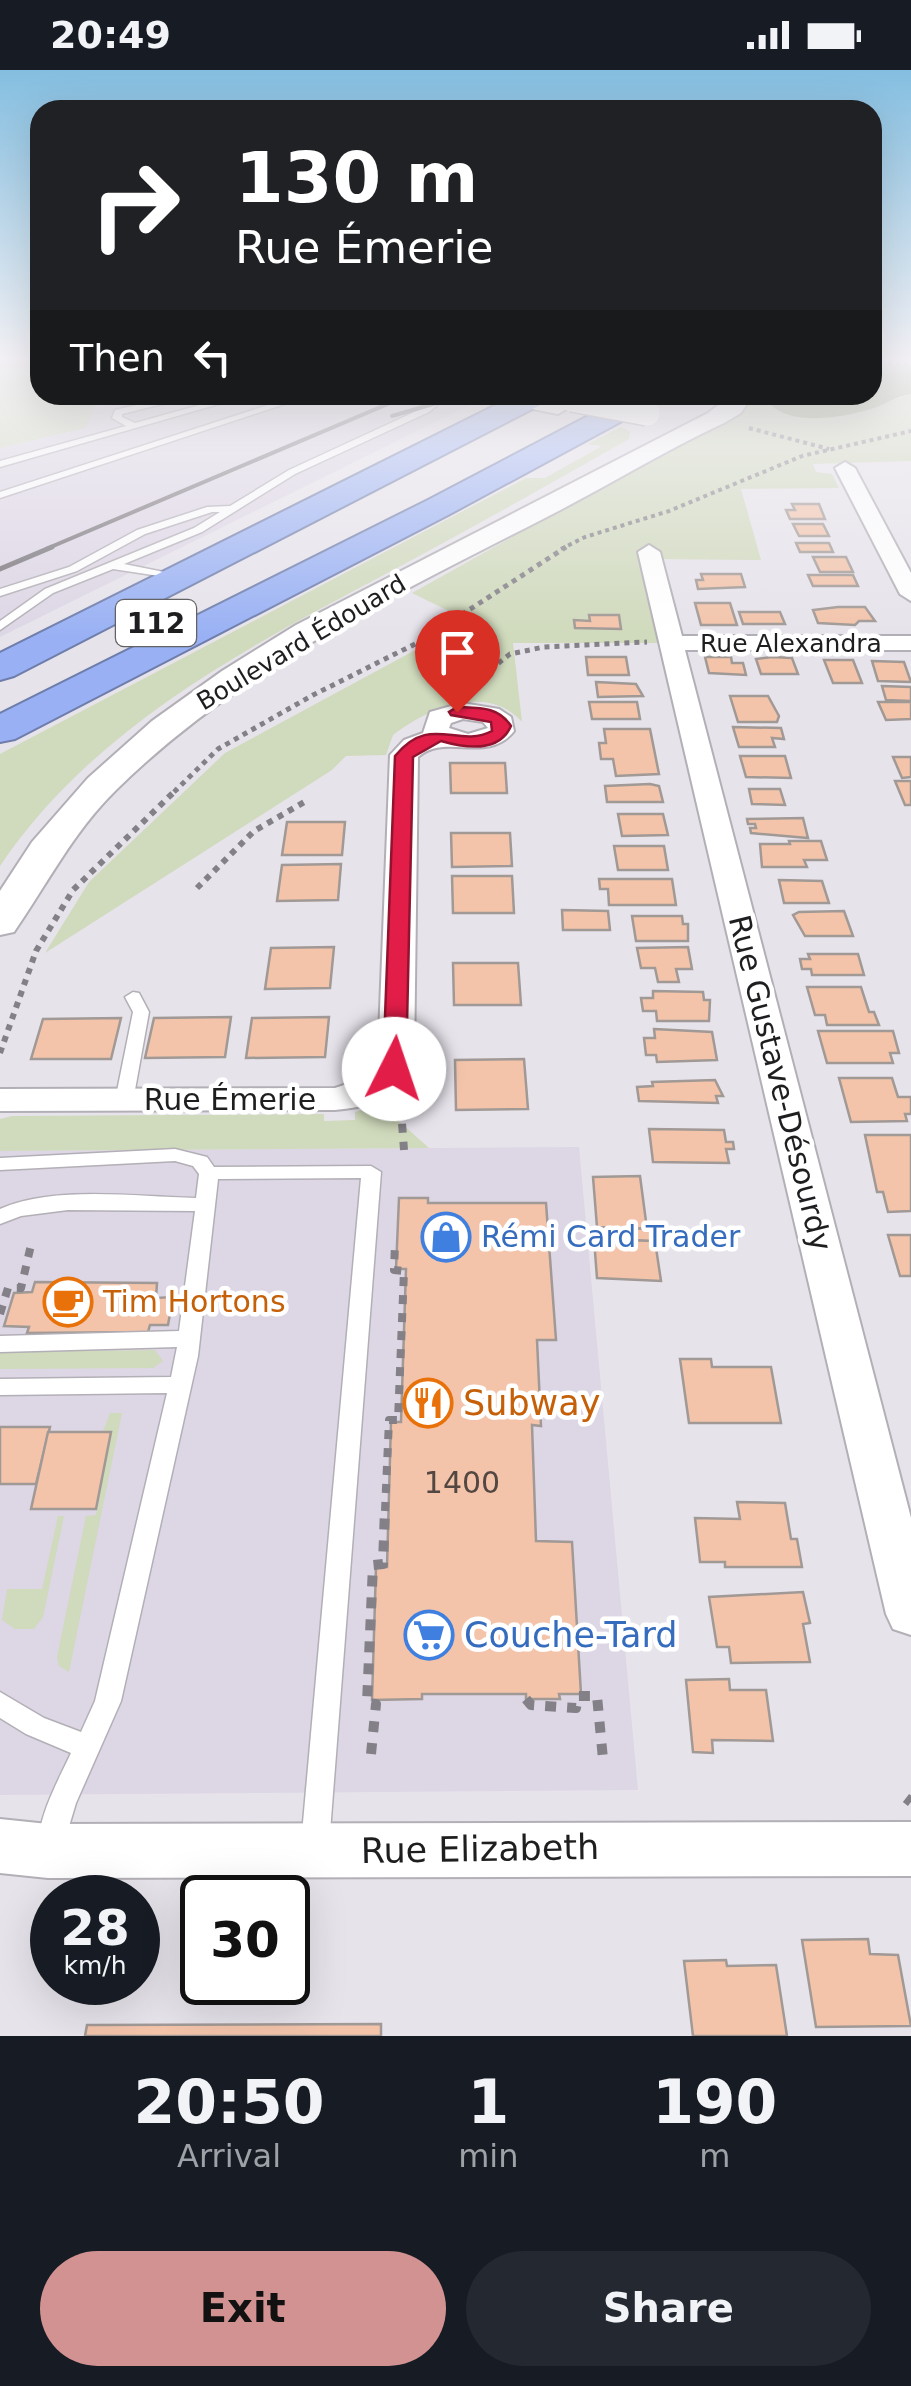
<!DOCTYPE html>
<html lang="en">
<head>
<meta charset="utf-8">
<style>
	:root { --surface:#171b24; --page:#242831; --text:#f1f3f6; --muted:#9ea1a6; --accent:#d29292 }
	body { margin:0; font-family:"DejaVu Sans",sans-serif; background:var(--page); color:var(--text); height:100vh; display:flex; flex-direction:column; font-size:38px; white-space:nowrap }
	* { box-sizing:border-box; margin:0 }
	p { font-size:32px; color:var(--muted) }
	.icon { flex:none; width:55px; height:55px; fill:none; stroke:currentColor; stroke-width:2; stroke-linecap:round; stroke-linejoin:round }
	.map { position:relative; height:1966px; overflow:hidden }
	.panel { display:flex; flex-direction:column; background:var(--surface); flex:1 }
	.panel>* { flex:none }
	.banner { position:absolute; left:30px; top:30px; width:852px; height:305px; border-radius:30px; box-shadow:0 10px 40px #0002; background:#202124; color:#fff; overflow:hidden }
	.speed { position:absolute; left:30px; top:1805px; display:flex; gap:20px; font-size:50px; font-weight:700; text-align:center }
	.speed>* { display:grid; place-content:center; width:130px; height:130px; border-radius:50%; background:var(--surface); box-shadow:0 10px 40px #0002; line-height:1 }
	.speed small { font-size:25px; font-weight:400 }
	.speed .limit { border:5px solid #111; border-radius:15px; background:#fff; color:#111 }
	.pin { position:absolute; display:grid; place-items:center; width:85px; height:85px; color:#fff; margin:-102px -42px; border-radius:50% 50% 50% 0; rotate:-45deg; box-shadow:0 0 10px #0007 }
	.pin .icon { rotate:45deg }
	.me { position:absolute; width:110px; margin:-55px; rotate:4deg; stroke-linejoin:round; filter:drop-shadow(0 0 8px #0008) }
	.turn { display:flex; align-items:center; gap:35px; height:210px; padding:0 40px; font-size:45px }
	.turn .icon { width:130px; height:130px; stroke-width:2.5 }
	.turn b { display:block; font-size:70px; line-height:85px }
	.then { display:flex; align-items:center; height:95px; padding:0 40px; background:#0003; gap:20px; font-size:38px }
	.eta { display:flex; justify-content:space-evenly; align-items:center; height:170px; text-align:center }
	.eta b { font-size:60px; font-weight:600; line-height:70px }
	.primary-button { display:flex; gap:20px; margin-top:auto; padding:20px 40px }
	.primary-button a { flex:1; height:115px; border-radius:60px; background:var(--accent); color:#111; font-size:40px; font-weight:600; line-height:115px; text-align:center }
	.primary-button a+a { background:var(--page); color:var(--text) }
	.status { display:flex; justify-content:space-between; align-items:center; height:70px; padding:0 50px; background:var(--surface); direction:ltr }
	.status svg { height:28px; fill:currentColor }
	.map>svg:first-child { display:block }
</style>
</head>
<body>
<div class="status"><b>20:49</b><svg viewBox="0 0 49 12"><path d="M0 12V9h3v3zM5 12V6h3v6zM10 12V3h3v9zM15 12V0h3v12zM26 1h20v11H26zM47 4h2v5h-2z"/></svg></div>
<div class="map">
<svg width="911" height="1966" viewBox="0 0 911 1966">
	<rect width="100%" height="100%" fill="#e7e3eb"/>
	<g fill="#ddd6e5">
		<polygon points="162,325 490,325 0,567 0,378 85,358 93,338"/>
		<polygon points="579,1077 638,1720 0,1725 0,1081"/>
	</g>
	<g fill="#d0dabc">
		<polygon points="17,291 40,291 40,325 108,325 93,338 86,358 0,378 0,294"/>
		<path d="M 911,324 L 911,391 L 813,394 L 816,402 L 832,404 L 839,418 L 741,419 L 761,490 L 651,489 L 672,573 L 513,573 L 522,652 C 487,612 426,639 393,665 L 386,685 L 346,686 L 332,700 L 45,883 L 89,812 L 225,683 L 469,551 L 412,523 L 688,369 C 713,361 736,347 750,325 L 773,325 L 768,330 L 813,347 L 840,347 Z"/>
		<path d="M 621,357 L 630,362 L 629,369 C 552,413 475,456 397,498 C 250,576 96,654 0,796 L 0,684 L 526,408 L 545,408 L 602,376 L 588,374 Z"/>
		<polygon points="381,1035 429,1078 0,1081 0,1049 12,1046 324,1044 324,1051 355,1050 355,1042"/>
		<polygon points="155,1280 163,1291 153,1298 0,1299 0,1282"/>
		<polygon points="110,1343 122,1343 69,1602 59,1596 57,1587 86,1446 96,1445 111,1362 103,1361"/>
		<polygon points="58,1446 64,1446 43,1547 34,1559 15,1559 2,1550 7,1519 42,1519"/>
	</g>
	<path fill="#9baa7d" d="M 873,295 L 911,295 L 911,324 C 896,326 888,333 874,338 C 847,347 787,359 767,330 L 773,325 L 872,325 Z"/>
	<g fill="#f3c4aa" stroke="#a19995" stroke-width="2.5">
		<polygon points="792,434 819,434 825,449 790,449 786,440 795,440"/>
		<polygon points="793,454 823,454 829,466 799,466"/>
		<polygon points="796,473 829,473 833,482 800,482"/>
		<polygon points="813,487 846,487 853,502 820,502"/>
		<polygon points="701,504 741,504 745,517 698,519 696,510 703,510"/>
		<polygon points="808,505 853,505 858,516 813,516"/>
		<polygon points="695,533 730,533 737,555 701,555"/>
		<polygon points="838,537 865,537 875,551 859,551 855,555 818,553 813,540"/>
		<polygon points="739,542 780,542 785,554 743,554"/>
		<polygon points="589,545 619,545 621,559 575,558 574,550 590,551"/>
		<polygon points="586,587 626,587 629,605 588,605"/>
		<polygon points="705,587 731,587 732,593 743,593 746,605 709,603"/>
		<polygon points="772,587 792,588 798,604 761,604 756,589"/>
		<polygon points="824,590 853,590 862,613 833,613"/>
		<polygon points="872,591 904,592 911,612 878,611"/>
		<polygon points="596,612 636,614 643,626 598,627"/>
		<polygon points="882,616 911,617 911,631 886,630"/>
		<polygon points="730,626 768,626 779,646 777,652 738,652"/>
		<polygon points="589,632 637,632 640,649 592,649"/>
		<polygon points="878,632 911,632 911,649 886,650"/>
		<polygon points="733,657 781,658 784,669 772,668 775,677 739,677"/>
		<polygon points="604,659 650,659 659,704 616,706 613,689 601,689 599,673 606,673"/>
		<polygon points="740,686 785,686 791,708 746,707"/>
		<polygon points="893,687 911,687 911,707 902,708"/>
		<polygon points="450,693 505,693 507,723 451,723"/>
		<polygon points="895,711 911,711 911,735 905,735"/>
		<polygon points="650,714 659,716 663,732 607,732 605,716"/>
		<polygon points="749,719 780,719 785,735 752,734"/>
		<polygon points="618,744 663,744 668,765 622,766"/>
		<polygon points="803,748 808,768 751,763 750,758 756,758 755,754 748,754 747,749"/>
		<polygon points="287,752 345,752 342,785 282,785"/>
		<polygon points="451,763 510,763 512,796 452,797"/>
		<polygon points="789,771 821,771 827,790 804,790 807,797 762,797 760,774 790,774"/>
		<polygon points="614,776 664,776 668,800 618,800"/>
		<polygon points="341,794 338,830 277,831 282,795"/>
		<polygon points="452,806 512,806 514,843 453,843"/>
		<polygon points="599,809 672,809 676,835 609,835 608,819 600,819"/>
		<polygon points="779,810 822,811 829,833 784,833"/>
		<polygon points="562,840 608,841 610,860 563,860"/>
		<polygon points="844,841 853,866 805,866 793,845 799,842"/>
		<polygon points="632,846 682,846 683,854 688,854 688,871 636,871"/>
		<polygon points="334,877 330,918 265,919 271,878"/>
		<polygon points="688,877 692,899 676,899 679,912 658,912 655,898 641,898 637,878"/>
		<polygon points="808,884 858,884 864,905 812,905 811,899 802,899 800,889 810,889"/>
		<polygon points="453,893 518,893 521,935 454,935"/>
		<polygon points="807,917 861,917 869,942 874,942 879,955 827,955 825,945 815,945"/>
		<polygon points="653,921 703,922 704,930 710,930 709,951 657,951 656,941 643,941 641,928 653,928"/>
		<polygon points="231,947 225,987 145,988 154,948"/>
		<polygon points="329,947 325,987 246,988 252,948"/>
		<polygon points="121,948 111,989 31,989 43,949"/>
		<polygon points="654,959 712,962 717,990 657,992 656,985 646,985 644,968 655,968"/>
		<polygon points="818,961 893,961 899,983 890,983 893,993 827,993"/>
		<polygon points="524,989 528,1039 456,1040 455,990"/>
		<polygon points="839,1008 892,1008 898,1027 911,1027 911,1044 905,1044 907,1051 851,1052"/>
		<polygon points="715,1010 723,1026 716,1026 718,1033 639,1031 637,1017 653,1016 652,1012"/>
		<polygon points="649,1059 724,1060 726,1072 733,1072 734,1079 726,1079 729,1093 653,1092"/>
		<polygon points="865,1065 911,1065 911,1141 888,1142 883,1122 877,1122"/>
		<polygon points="640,1106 647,1159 597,1157 593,1107"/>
		<polygon points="399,1128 428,1128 428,1133 546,1133 556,1270 537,1270 541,1356 532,1355 536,1471 572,1472 581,1624 559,1624 560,1629 526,1629 526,1624 422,1624 422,1629 372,1630 376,1497 387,1497 391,1352 401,1352 406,1199 396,1199"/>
		<polygon points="613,1158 659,1159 661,1172 613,1169"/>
		<polygon points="888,1165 911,1165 911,1206 900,1206"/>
		<polygon points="594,1169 655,1171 661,1211 597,1208"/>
		<polygon points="35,1212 157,1213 156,1228 173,1227 168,1255 150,1255 148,1262 27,1263 29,1257 4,1256 14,1223 32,1222"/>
		<polygon points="680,1289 711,1289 712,1297 771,1297 781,1353 689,1353"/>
		<polygon points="0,1357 50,1357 36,1414 0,1414"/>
		<polygon points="48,1362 111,1362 96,1439 31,1439"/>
		<polygon points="737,1432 785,1433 791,1469 797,1469 802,1497 725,1497 725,1492 700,1492 695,1448 740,1449"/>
		<polygon points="803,1522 810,1553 803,1554 810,1592 731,1593 729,1577 717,1577 709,1527"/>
		<polygon points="729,1609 730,1620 766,1620 773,1671 712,1670 713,1683 693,1682 686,1610"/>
		<polygon points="868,1869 870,1884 898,1885 911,1956 816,1957 802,1870"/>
		<polygon points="726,1890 727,1896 776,1895 787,1966 693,1966 684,1891"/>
		<polygon points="381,1954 381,1966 85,1966 87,1955"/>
	</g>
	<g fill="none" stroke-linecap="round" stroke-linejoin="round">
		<g stroke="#b3afb6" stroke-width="3">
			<g id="service">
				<polygon points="182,325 198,325 122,344 122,347 135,353 236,325 250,325 0,397 0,391 126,356 112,348 115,340"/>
				<polygon points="299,325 312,325 0,428 0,422"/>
				<polygon points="439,325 449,325 429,342 295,404 202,462 124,494 179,505 179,509 113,499 53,523 0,560 0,551 45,519 194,458 220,442 212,442 145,464 77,501 0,526 0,519 69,497 137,460 207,437 230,436 289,400 423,338"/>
				<polygon points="133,922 139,923 149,942 133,1031 124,1037 115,1031 133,942 125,927"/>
				<path d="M 175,1079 L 207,1087 L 214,1097 L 371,1096 L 381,1102 L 329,1775 L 325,1784 L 315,1788 L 305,1784 L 301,1775 L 361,1108 L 218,1109 L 198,1286 L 121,1631 L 76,1733 L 61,1783 L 51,1787 L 41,1783 C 31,1759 60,1707 71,1683 L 26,1664 L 0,1648 L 0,1622 L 44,1648 L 81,1662 L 95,1631 L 167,1323 L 0,1325 L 0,1309 L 171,1307 L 177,1277 L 0,1282 L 0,1266 L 179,1261 L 195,1141 L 68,1140 L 21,1146 L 0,1154 L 0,1139 C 56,1115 136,1127 196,1128 L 199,1104 L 193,1096 L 175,1091 L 0,1100 L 0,1088 Z"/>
			</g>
		</g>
		<g stroke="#b3afb6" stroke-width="4">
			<g id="minor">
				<polygon points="845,392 855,398 911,503 911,531 900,524 835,398"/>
				<polygon points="649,475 660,482 682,566 911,566 911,580 685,580 911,1448 911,1565 893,1559 886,1544 638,482"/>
				<path d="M 462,633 L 499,639 L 511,647 L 514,661 C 488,695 445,662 418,687 L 414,991 C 402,1027 370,1037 335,1040 L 0,1041 L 0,1019 L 335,1018 L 368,1007 L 378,991 L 390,685 L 404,670 L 423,663 L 430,642 ZM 463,649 L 483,652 L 488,658 L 468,664 L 449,658 L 451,653 Z"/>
				<polygon points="0,1749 48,1754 911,1752 911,1806 48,1808 0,1803"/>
			</g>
		</g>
		<g stroke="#b3afb6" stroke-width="4">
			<g id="tertiary">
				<polygon points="530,325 566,332 570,337 558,344 517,336 514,331 517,326"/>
				<path d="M 731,325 L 753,325 L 741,343 L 724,353 C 662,382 604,418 543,449 C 392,526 238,600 116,720 C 73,762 48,813 14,862 L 0,865 L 0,821 L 32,772 L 88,708 L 152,651 L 222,601 L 296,555 L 708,343 Z"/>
			</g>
		</g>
		<g stroke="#6e7daa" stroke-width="4">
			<g id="motorway">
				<polygon points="516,325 552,325 548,331 14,606 0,610 0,583"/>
				<polygon points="628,325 663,325 659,331 450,444 15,669 0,672 0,644 428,430"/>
			</g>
		</g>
		<g stroke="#838187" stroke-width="4" stroke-dasharray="4 4" stroke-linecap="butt">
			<polyline points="872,292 911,294"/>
			<polyline points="749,358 829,379"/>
			<polyline points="561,479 585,467 669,441 802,386 911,361"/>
		</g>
		<g stroke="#838187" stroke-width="5" stroke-dasharray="5 5" stroke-linecap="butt">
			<polyline points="467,618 510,584 544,577 647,572"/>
			<polyline points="174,722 218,679 313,625 421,571 566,477"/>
		</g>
		<g stroke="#838187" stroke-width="6" stroke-dasharray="6 6" stroke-linecap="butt">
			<polyline points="197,818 254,761 306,731"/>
			<polyline points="0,983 36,881 73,820 177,719"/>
		</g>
		<g stroke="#838187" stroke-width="8" stroke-dasharray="9 9" stroke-linecap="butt">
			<polyline points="392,1039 402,1053 404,1080"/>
			<polyline points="0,1244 8,1218 21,1218 31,1175"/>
			<polyline points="385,1441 389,1350 398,1350 404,1201 394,1200 395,1174"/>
		</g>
		<g stroke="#838187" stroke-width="10" stroke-dasharray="11 11" stroke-linecap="butt">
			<polyline points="526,1629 531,1635 576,1638 578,1626 597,1626 603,1689"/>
			<polyline points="371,1684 376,1634 367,1633 373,1495 383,1494 385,1439"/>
			<polyline points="906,1728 911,1732"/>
		</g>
		<use href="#service" fill="#fff" fill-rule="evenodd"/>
		<use href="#minor" fill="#fff" fill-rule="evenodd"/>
		<use href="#tertiary" fill="#fff" fill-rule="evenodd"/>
		<use href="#motorway" fill="#99b1f4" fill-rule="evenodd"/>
		<g stroke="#78767b" stroke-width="4">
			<polyline points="392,346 464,325"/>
			<polyline points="46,479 409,325"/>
		</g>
		<polyline stroke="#78767b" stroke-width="5" points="0,499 52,477"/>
		<g stroke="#b3afb6" stroke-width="28" stroke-linecap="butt">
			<polyline id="tertiary-bridge" points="572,329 647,343"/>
		</g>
		<use href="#tertiary-bridge" stroke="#fff" stroke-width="25"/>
	</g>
	<linearGradient id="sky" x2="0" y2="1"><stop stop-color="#84bee0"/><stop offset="0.51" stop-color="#f4f2f6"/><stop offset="1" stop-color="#f4f2f6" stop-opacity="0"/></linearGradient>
	<rect width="911" height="566" fill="url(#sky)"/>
	<path fill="#e11d48" stroke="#92132f" stroke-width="2.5" d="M 457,637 C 479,638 498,636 511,656 C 499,683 465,678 441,671 L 413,687 L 406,999 L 394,1006 L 383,999 L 395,686 C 430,643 457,679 492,661 L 491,652 L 451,645 L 449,642 Z"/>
	<defs>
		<g id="shop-ring" transform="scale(2.5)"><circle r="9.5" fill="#fff" stroke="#3f7fe0" stroke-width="1.5"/><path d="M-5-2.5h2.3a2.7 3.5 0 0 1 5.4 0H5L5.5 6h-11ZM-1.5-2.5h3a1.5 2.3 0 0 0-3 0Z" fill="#3f7fe0"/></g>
		<g id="cafe-ring" transform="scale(2.5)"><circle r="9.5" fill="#fff" stroke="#e8710a" stroke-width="1.5"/><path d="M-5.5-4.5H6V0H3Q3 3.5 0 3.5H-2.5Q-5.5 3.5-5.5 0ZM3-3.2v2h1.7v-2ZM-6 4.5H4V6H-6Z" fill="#e8710a"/></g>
		<g id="restaurant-ring" transform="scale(2.5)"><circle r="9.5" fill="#fff" stroke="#e8710a" stroke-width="1.5"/><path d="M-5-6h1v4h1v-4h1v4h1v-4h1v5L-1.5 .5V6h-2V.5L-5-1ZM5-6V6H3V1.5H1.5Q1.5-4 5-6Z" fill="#e8710a"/></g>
		<g id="supermarket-ring" transform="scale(2.5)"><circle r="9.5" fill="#fff" stroke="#3f7fe0" stroke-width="1.5"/><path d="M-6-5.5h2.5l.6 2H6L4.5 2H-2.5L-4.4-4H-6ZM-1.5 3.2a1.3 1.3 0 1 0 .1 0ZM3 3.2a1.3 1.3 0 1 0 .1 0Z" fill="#3f7fe0"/></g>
	</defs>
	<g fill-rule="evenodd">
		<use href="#shop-ring" x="446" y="1167"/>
		<use href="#cafe-ring" x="68" y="1232"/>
		<use href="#restaurant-ring" x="428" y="1333"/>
		<use href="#supermarket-ring" x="429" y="1565"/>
	</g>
	<g text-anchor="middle" stroke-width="9" stroke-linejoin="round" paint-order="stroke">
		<g font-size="25" fill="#1e1d20" stroke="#fff">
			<text transform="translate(301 572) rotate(-31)" y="9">Boulevard Édouard</text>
			<text x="791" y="582">Rue Alexandra</text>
		</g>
		<rect fill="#fff" stroke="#626163" stroke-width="2.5" x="116" y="530" width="80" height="46" rx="8"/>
		<g font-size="28" font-weight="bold" fill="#1e1d20">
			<text x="156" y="563">112</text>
		</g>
		<g font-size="30" fill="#1e1d20" stroke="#fff">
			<text transform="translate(780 1013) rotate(76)" y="10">Rue Gustave-Désourdy</text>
			<text x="230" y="1040">Rue Émerie</text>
		</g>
		<g font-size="30" fill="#366cbe" stroke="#fff" text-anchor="start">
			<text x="481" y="1177">Rémi Card Trader</text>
		</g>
		<g font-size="30" fill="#c56008" stroke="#fff" text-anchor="start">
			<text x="103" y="1242">Tim Hortons</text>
		</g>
		<g font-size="30" fill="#534742">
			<text x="462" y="1423">1400</text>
		</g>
		<g font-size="35" fill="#c56008" stroke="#fff" text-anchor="start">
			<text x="463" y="1345">Subway</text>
		</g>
		<g font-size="35" fill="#366cbe" stroke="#fff" text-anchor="start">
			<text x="464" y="1577">Couche-Tard</text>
		</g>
		<g font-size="35" fill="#1e1d20" stroke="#fff">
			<text transform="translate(480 1779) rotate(-1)" y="12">Rue Elizabeth</text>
		</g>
	</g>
</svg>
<div class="speed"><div>28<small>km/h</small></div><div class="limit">30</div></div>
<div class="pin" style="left:457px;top:642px;background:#d93025"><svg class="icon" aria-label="arrive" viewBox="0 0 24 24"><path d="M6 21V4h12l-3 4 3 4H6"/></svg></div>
<svg class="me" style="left:394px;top:999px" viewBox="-20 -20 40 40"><circle r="19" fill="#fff"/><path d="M0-13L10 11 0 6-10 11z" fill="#e11d48"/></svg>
<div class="banner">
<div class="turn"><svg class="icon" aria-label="right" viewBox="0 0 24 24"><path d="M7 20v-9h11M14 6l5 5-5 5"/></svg><div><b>130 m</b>Rue Émerie</div></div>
<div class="then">Then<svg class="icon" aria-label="left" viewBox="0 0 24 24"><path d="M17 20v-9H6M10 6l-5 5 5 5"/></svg></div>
</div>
</div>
<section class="panel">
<div class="eta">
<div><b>20:50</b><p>Arrival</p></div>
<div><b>1</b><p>min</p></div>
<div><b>190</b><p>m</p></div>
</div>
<div class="primary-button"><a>Exit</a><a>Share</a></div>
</section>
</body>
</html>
